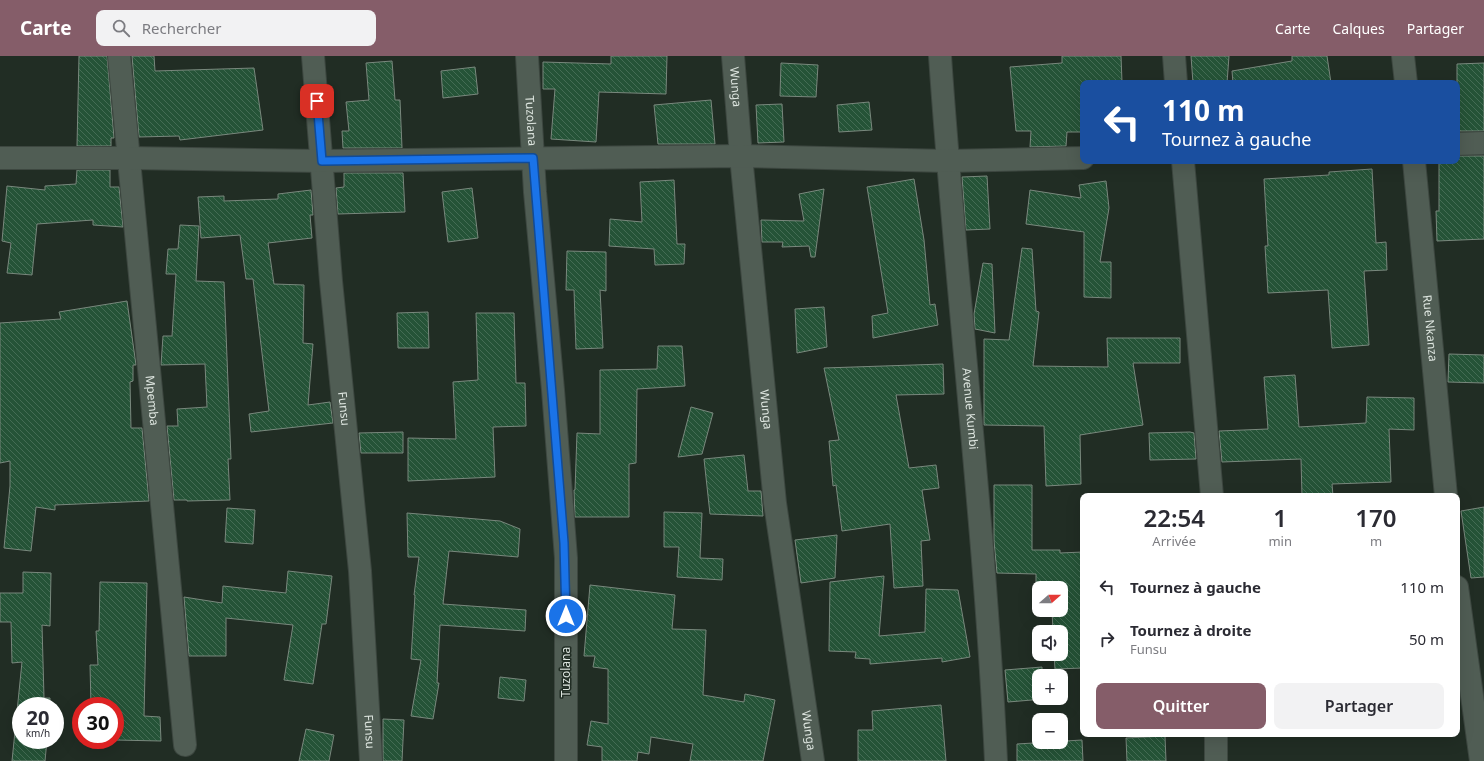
<!DOCTYPE html>
<html lang="fr">
<head>
<meta charset="utf-8">
<style>
	:root { --surface:#fff; --page:#f2f2f3; --text:#2b2b33; --muted:#7c7c81; --accent:#855d69 }
	body { margin:0; font-family:"Noto Sans",sans-serif; background:var(--page); color:var(--text); height:100vh; display:flex; flex-direction:column; font-size:15px; white-space:nowrap }
	* { box-sizing:border-box; margin:0 }
	p { font-size:13px; color:var(--muted) }
	.icon { flex:none; width:22px; height:22px; fill:none; stroke:currentColor; stroke-width:2; stroke-linecap:round; stroke-linejoin:round }
	.map { position:relative; flex:1; overflow:hidden }
	.side { position:absolute; left:1080px; top:437px; width:380px; height:244px; display:flex; flex-direction:column; background:var(--surface); border-radius:8px; box-shadow:0 4px 16px #0002 }
	.side>* { flex:none }
	.banner { position:absolute; left:1080px; top:24px; width:380px; height:84px; border-radius:8px; box-shadow:0 4px 16px #0002; background:#1a4fa0; color:#fff; overflow:hidden }
	.needle { width:26px; rotate:69deg }
	.buttons { position:absolute; left:1032px; top:525px; display:grid; gap:8px }
	.buttons a { display:grid; place-items:center; width:36px; height:36px; border-radius:8px; background:var(--surface); box-shadow:0 4px 16px #0002; font-size:20px }
	.speed { position:absolute; left:12px; top:641px; display:flex; gap:8px; font-size:20px; font-weight:700; text-align:center }
	.speed>* { display:grid; place-content:center; width:52px; height:52px; border-radius:50%; background:var(--surface); box-shadow:0 4px 16px #0002; line-height:1 }
	.speed small { font-size:10px; font-weight:400 }
	.speed .limit { border:6px solid #d22; background:#fff; color:#111 }
	.pin { position:absolute; display:grid; place-items:center; width:34px; height:34px; color:#fff; margin:-17px; border-radius:8px; box-shadow:0 2px 6px #0006 }
	.me { position:absolute; width:44px; margin:-22px; rotate:0deg; stroke-linejoin:round; filter:drop-shadow(0 0 3px #0008) }
	.turn { display:flex; align-items:center; gap:14px; height:84px; padding:0 16px; font-size:18px }
	.turn .icon { width:52px; height:52px; stroke-width:2.5 }
	.turn b { display:block; font-size:28px; line-height:34px }
	.eta { display:flex; justify-content:space-evenly; align-items:center; height:68px; text-align:center }
	.eta b { font-size:24px; font-weight:600; line-height:28px }
	.cta { display:flex; gap:8px; margin-top:auto; padding:8px 16px }
	.cta a { flex:1; height:46px; border-radius:8px; background:var(--accent); color:#fff; font-size:16px; font-weight:600; line-height:46px; text-align:center }
	.cta a+a { background:var(--page); color:var(--text) }
	ul { padding:0; list-style:none }
	li { display:flex; align-items:center; gap:12px; height:52px; padding:0 16px }
	li div { flex:1 }
	li b { display:block; font-size:15px }
	li em { font-style:normal }
	header { display:flex; align-items:center; gap:24px; box-sizing:border-box; height:56px; padding:0 20px; background:var(--accent); color:#fff }
	header strong { font-size:19px }
	nav { display:flex; gap:22px; margin-inline-start:auto; font-size:14px }
	.search { width:280px; height:36px; background:var(--page); display:flex; align-items:center; gap:10px; box-sizing:border-box; padding:0 14px; border-radius:8px; color:var(--muted); font-size:15px }
	.map>svg:first-child { display:block }
</style>
</head>
<body>
<header>
<strong>Carte</strong>
<div class="search"><svg class="icon" aria-label="search" viewBox="0 0 24 24"><circle cx="10" cy="10" r="6"/><path d="M15 15l6 6"/></svg>Rechercher</div>
<nav><a>Carte</a><a>Calques</a><a>Partager</a></nav>
</header>
<div class="map">
<svg width="1484" height="705" viewBox="0 0 1484 705">
	<defs>
		<pattern id="building-back-hatch" width="6" height="6" patternUnits="userSpaceOnUse"><rect width="6" height="6" fill="#255337"/><path d="M-1 5l2 2M0 0l6 6M5-1l2 2" fill="none" stroke="#446c54"/></pattern>
	</defs>
	<rect width="100%" height="100%" fill="#212d24"/>
	<g fill="url(#building-back-hatch)" stroke="#79887d">
		<polygon points="79,0 107,0 114,82 111,82 111,90 77,90"/>
		<polygon points="132,0 154,0 155,15 254,12 263,74 180,84 179,80 139,81"/>
		<polygon points="611,0 667,0 666,38 599,36 596,86 551,83 555,33 543,33 543,6 611,8"/>
		<polygon points="1062,0 1121,0 1122,26 1083,27 1083,76 1067,76 1066,90 1030,91 1031,75 1016,75 1010,11 1062,7"/>
		<polygon points="1191,0 1229,0 1227,27 1193,27"/>
		<polygon points="1292,0 1327,0 1331,27 1233,27 1232,15 1292,5"/>
		<polygon points="392,5 395,44 400,44 402,92 343,92 342,75 349,75 346,46 369,44 366,7"/>
		<polygon points="781,7 818,9 816,41 780,40"/>
		<polygon points="1484,7 1484,75 1457,75 1457,8"/>
		<polygon points="475,11 478,38 443,42 441,15"/>
		<polygon points="711,44 715,88 658,88 654,49"/>
		<polygon points="869,46 872,74 839,76 837,49"/>
		<polygon points="782,48 784,86 758,87 756,49"/>
		<polygon points="1457,100 1484,100 1484,183 1437,185 1436,155 1439,155 1439,105 1457,105"/>
		<polygon points="1372,113 1376,187 1386,186 1387,214 1364,215 1369,289 1332,292 1328,234 1268,237 1265,190 1268,190 1264,123 1329,119 1329,116"/>
		<polygon points="77,114 110,114 110,131 119,131 123,171 93,169 93,164 37,168 32,219 7,217 11,187 2,185 7,130 45,134 45,130 76,128"/>
		<polygon points="344,117 403,117 405,156 338,158 336,132 344,131"/>
		<polygon points="987,120 990,173 966,174 962,121"/>
		<polygon points="914,123 924,184 930,249 935,248 938,269 873,282 872,260 888,257 867,131"/>
		<polygon points="674,124 677,188 685,188 684,208 655,209 654,193 609,190 610,163 642,166 640,126"/>
		<polygon points="1106,125 1109,152 1100,206 1111,206 1111,242 1084,241 1084,176 1026,168 1030,134 1081,142 1079,129"/>
		<polygon points="472,132 478,182 448,186 442,136"/>
		<polygon points="824,133 815,201 811,201 809,190 782,191 783,186 762,186 761,164 804,165 799,138"/>
		<polygon points="311,134 313,159 310,159 312,182 268,187 274,228 304,229 303,287 313,288 308,349 330,346 333,367 251,376 249,358 269,355 253,223 246,223 240,179 201,182 198,141 224,140 224,145 278,143 278,138"/>
		<polygon points="180,169 199,170 196,225 224,226 231,403 228,403 230,444 187,445 187,444 174,444 167,370 178,370 177,353 207,351 205,308 161,309 163,280 172,280 176,218 166,218 168,193 178,193"/>
		<polygon points="1022,192 1032,193 1036,255 1039,256 1033,310 1108,311 1107,282 1180,282 1180,307 1133,307 1143,369 1080,379 1081,428 1046,430 1044,370 984,369 984,283 1009,284"/>
		<polygon points="567,195 606,196 606,235 600,234 603,292 576,293 574,234 566,234"/>
		<polygon points="983,207 992,208 995,277 975,273 974,258"/>
		<polygon points="127,245 136,309 133,309 133,325 130,326 131,372 142,372 149,445 55,449 55,454 36,451 31,495 4,492 10,430 10,405 0,407 0,267 61,263 59,256"/>
		<polygon points="824,251 827,291 797,297 795,253"/>
		<polygon points="428,256 429,292 398,292 397,257"/>
		<polygon points="476,257 514,257 516,327 525,327 526,370 493,371 495,421 408,425 408,382 456,383 453,326 478,324"/>
		<polygon points="658,290 682,290 685,330 637,333 636,407 629,408 629,461 575,461 574,434 575,434 577,377 600,378 600,314 657,313"/>
		<polygon points="1449,298 1484,299 1484,327 1448,326"/>
		<polygon points="943,308 944,338 896,339 909,412 936,409 939,432 922,434 930,484 921,485 923,530 894,532 890,468 842,475 836,429 833,430 829,385 839,384 824,312"/>
		<polygon points="1295,319 1299,371 1366,367 1367,341 1414,342 1414,374 1389,373 1391,426 1332,428 1333,440 1302,440 1301,403 1222,406 1219,375 1268,373 1264,321"/>
		<polygon points="691,351 713,357 702,398 678,401"/>
		<polygon points="403,376 403,397 361,397 359,377"/>
		<polygon points="1190,376 1194,377 1196,403 1150,404 1149,377"/>
		<polygon points="744,399 748,435 761,435 763,460 710,458 704,403"/>
		<polygon points="994,429 1032,429 1032,494 1060,494 1060,497 1083,496 1083,612 1055,613 1054,598 1061,598 1061,576 1053,576 1052,554 1061,554 1061,532 1039,532 1039,551 1036,551 1036,518 997,517 994,485"/>
		<polygon points="1484,451 1484,521 1471,522 1461,455"/>
		<polygon points="227,452 255,454 253,488 225,486"/>
		<polygon points="664,456 702,457 700,502 723,503 722,524 677,521 679,491 664,491"/>
		<polygon points="407,457 500,465 520,473 518,501 449,495 443,548 526,554 525,575 440,569 437,627 439,627 433,663 411,660 421,604 411,603 415,539 414,539 419,501 408,501"/>
		<polygon points="837,479 835,522 801,527 795,484"/>
		<polygon points="288,515 332,520 326,568 322,568 313,628 284,624 293,569 226,562 226,600 189,600 184,541 222,547 223,530 286,537"/>
		<polygon points="23,516 51,517 50,570 42,569 44,642 50,642 50,650 21,650 21,684 47,684 45,705 12,705 22,606 12,607 11,566 0,566 0,537 23,537"/>
		<polygon points="884,520 879,580 925,576 926,533 958,534 970,601 942,606 942,602 870,608 870,603 855,602 856,596 829,595 830,526"/>
		<polygon points="100,526 147,527 144,660 160,661 161,685 115,684 115,650 91,650 90,609 98,609 96,575 99,575"/>
		<polygon points="590,529 675,539 672,573 706,574 703,639 744,646 745,638 775,644 763,705 690,705 693,688 651,681 649,698 638,696 637,705 602,705 602,691 587,689 591,665 608,668 608,613 593,611 595,600 584,600"/>
		<polygon points="1042,611 1042,620 1039,620 1039,642 1044,643 1008,646 1005,614"/>
		<polygon points="500,621 526,624 524,645 498,642"/>
		<polygon points="941,649 946,705 858,705 858,674 873,674 872,655"/>
		<polygon points="383,663 404,664 402,705 383,705"/>
		<polygon points="306,673 334,679 329,705 299,705"/>
		<polygon points="1165,680 1166,705 1127,705 1126,682"/>
		<polygon points="1082,684 1083,705 1017,705 1017,688"/>
	</g>
	<g fill="none" stroke-linecap="round" stroke-linejoin="round">
		<g stroke="#3d4740" stroke-width="24">
			<g id="minor">
				<path id="s1" d="M 119,0 L 185,689"/>
				<path id="s2" d="M 313,0 L 331,225 L 360,515 L 371,705"/>
				<path id="s3" d="M 527,0 L 535,136 L 553,334 L 566,502 L 566,705"/>
				<path id="s4" d="M 733,0 L 741,100 L 775,447 L 813,705"/>
				<path id="s5" d="M 940,0 C 956,235 985,469 996,705"/>
				<polyline points="1174,0 1176,27"/>
				<polyline points="1403,0 1406,27"/>
				<polyline points="1457,88 1484,87"/>
				<polyline points="0,102 129,102 322,105 741,100 947,105 1083,102"/>
				<polyline points="1183,105 1212,440"/>
				<path id="s6" d="M 1414,105 L 1446,440"/>
				<polyline points="1457,531 1481,705"/>
				<polyline points="1216,678 1216,705"/>
			</g>
		</g>
		<use href="#minor" stroke="#505d54" stroke-width="22"/>
	</g>
	<g fill="none" stroke-linecap="round" stroke-linejoin="round">
		<g stroke="#114b97" stroke-width="10">
			<polyline id="route" points="317,45 322,105 533,102 564,487 566,560"/>
		</g>
		<use href="#route" stroke="#1a73e8" stroke-width="7"/>
	</g>
	<g text-anchor="middle" stroke-width="3" stroke-linejoin="round" paint-order="stroke">
		<g font-size="12" fill="#dde5df" stroke="#212d24">
			<text dy="4" stroke="none"><textPath href="#s4" startOffset="31">Wunga</textPath></text>
			<text dy="4" stroke="none"><textPath href="#s3" startOffset="65">Tuzolana</textPath></text>
			<text dy="4" stroke="none"><textPath href="#s6" startOffset="168">Rue Nkanza</textPath></text>
			<text dy="4" stroke="none"><textPath href="#s1" startOffset="346">Mpemba</textPath></text>
			<text dy="4" stroke="none"><textPath href="#s2" startOffset="354">Funsu</textPath></text>
			<text dy="4" stroke="none"><textPath href="#s5" startOffset="354">Avenue Kumbi</textPath></text>
			<text dy="4" stroke="none"><textPath href="#s4" startOffset="355">Wunga</textPath></text>
			<text transform="translate(566 616) rotate(-90)" y="4">Tuzolana</text>
			<text dy="4" stroke="none"><textPath href="#s4" startOffset="679">Wunga</textPath></text>
			<text dy="4" stroke="none"><textPath href="#s2" startOffset="678">Funsu</textPath></text>
		</g>
	</g>
</svg>
<div class="buttons">
<a><svg class="needle" viewBox="-14 -14 28 28"><path d="M0-13l5 13h-10z" fill="#e53935"/><path d="M0 13l5-13h-10z" fill="#7c7c81"/></svg></a>
<a><svg class="icon" aria-label="sound" viewBox="0 0 24 24"><path d="M4 9h4l5-4v14l-5-4H4zM17 9q2 3 0 6"/></svg></a>
<a>+</a>
<a>−</a>
</div>
<div class="speed"><div>20<small>km/h</small></div><div class="limit">30</div></div>
<div class="pin" style="left:317px;top:45px;background:#d93025"><svg class="icon" aria-label="arrive" viewBox="0 0 24 24"><path d="M6 21V4h12l-3 4 3 4H6"/></svg></div>
<svg class="me" style="left:566px;top:560px" viewBox="-20 -20 40 40"><circle r="17" fill="#1a73e8" stroke="#fff" stroke-width="3"/><path d="M0-11L8 9 0 5-8 9z" fill="#fff"/></svg>
<div class="banner">
<div class="turn"><svg class="icon" aria-label="left" viewBox="0 0 24 24"><path d="M17 20v-9H6M10 6l-5 5 5 5"/></svg><div><b>110 m</b>Tournez à gauche</div></div>
</div>
<section class="side">
<div class="eta">
<div><b>22:54</b><p>Arrivée</p></div>
<div><b>1</b><p>min</p></div>
<div><b>170</b><p>m</p></div>
</div>
<ul>
<li><svg class="icon" aria-label="left" viewBox="0 0 24 24"><path d="M17 20v-9H6M10 6l-5 5 5 5"/></svg><div><b>Tournez à gauche</b></div><em>110 m</em></li>
<li><svg class="icon" aria-label="right" viewBox="0 0 24 24"><path d="M7 20v-9h11M14 6l5 5-5 5"/></svg><div><b>Tournez à droite</b><p>Funsu</p></div><em>50 m</em></li>
</ul>
<div class="cta"><a>Quitter</a><a>Partager</a></div>
</section>
</div>
</body>
</html>
